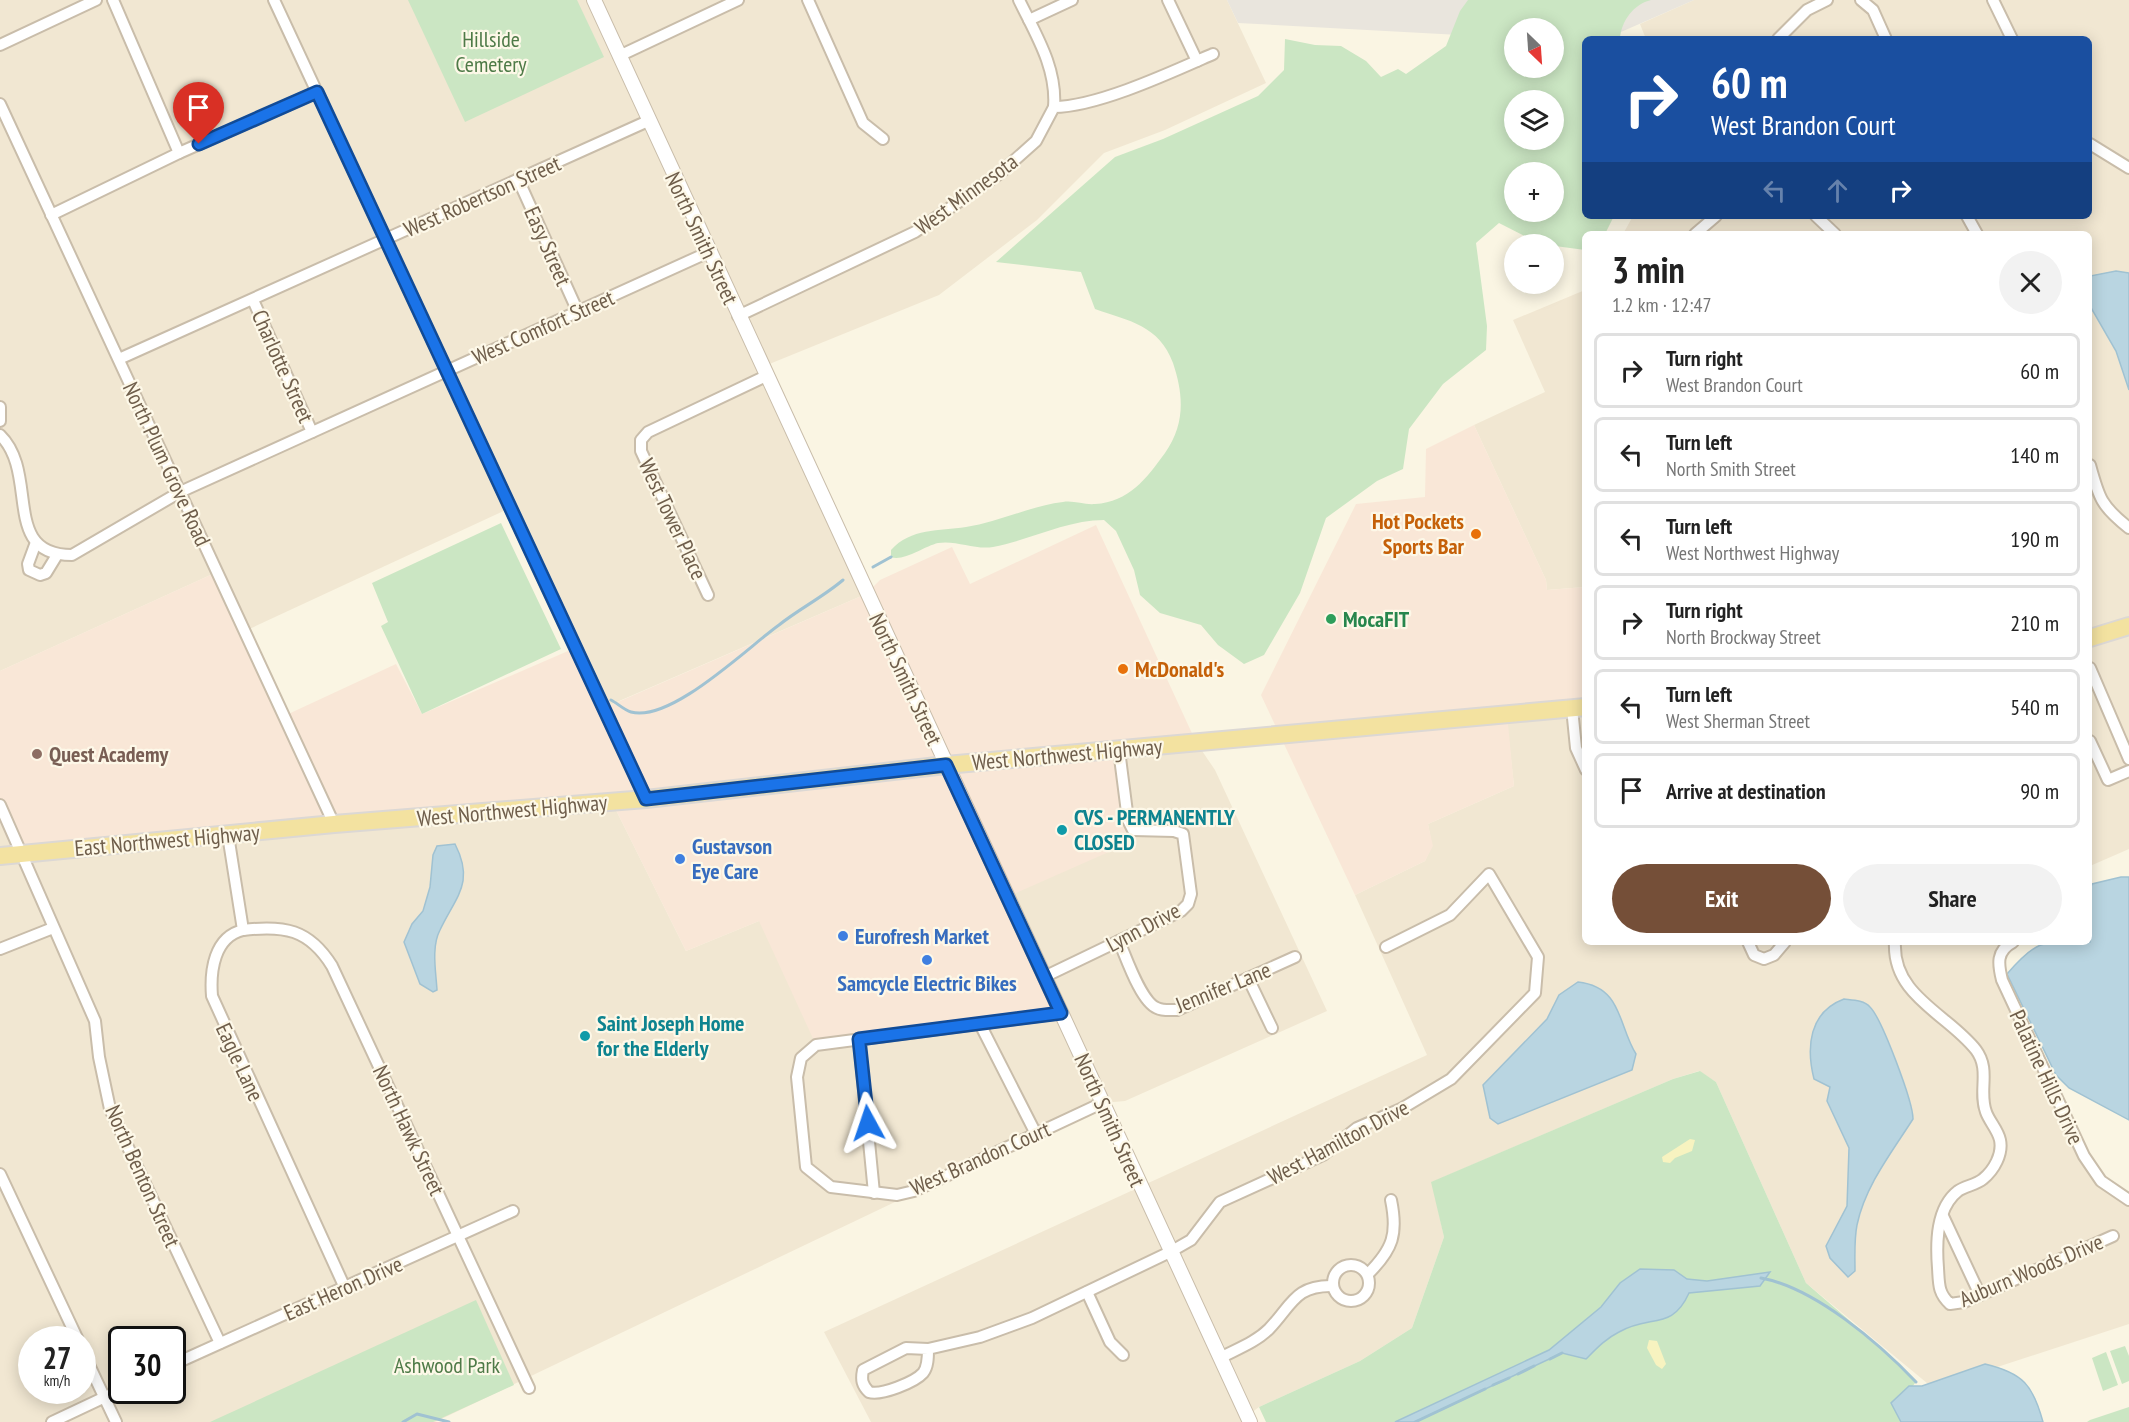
<!DOCTYPE html>
<html lang="en">
<head>
<meta charset="utf-8">
<style>
	:root { --surface:#fff; --page:#f2f2f2; --text:#222; --muted:#767676; --line:#e0e0e0; --accent:#754f38 }
	body { margin:0; font-family:"PT Sans Narrow",sans-serif; background:var(--page); color:var(--text); height:100vh; display:flex; flex-direction:column; font-size:22px; white-space:nowrap }
	* { box-sizing:border-box; margin:0 }
	p { font-size:20px; color:var(--muted) }
	.icon { flex:none; width:33px; height:33px; fill:none; stroke:currentColor; stroke-width:2; stroke-linecap:round; stroke-linejoin:round }
	.map { position:relative; flex:1; overflow:hidden }
	.drawer { position:absolute; left:1582px; top:231px; width:510px; height:714px; display:flex; flex-direction:column; background:var(--surface); border-radius:9px; box-shadow:0 3px 15px #0003 }
	.drawer>* { flex:none }
	.guide { position:absolute; left:1582px; top:36px; width:510px; height:183px; border-radius:9px; box-shadow:0 3px 15px #0003; background:#1a4fa0; color:#fff; overflow:hidden }
	.needle { width:39px; rotate:155deg }
	.tools { position:absolute; left:1504px; top:18px; display:grid; gap:12px }
	.tools a { display:grid; place-items:center; width:60px; height:60px; border-radius:50%; background:var(--surface); box-shadow:0 3px 15px #0003; font-size:30px }
	.speed { position:absolute; left:18px; top:1326px; display:flex; gap:12px; font-size:30px; font-weight:700; text-align:center }
	.speed>* { display:grid; place-content:center; width:78px; height:78px; border-radius:50%; background:var(--surface); box-shadow:0 3px 15px #0003; line-height:1 }
	.speed small { font-size:15px; font-weight:400 }
	.speed .limit { border:3px solid #111; border-radius:9px; background:#fff; color:#111 }
	.pin { position:absolute; display:grid; place-items:center; width:51px; height:51px; color:#fff; margin:-62px -26px; border-radius:50% 50% 50% 0; rotate:-45deg; box-shadow:0 0 6px #0007 }
	.pin .icon { rotate:45deg }
	.me { position:absolute; width:66px; margin:-33px; rotate:355deg; stroke-linejoin:round; filter:drop-shadow(0 0 4px #0008) }
	.turn { display:flex; align-items:center; gap:21px; height:126px; padding:0 30px; font-size:27px }
	.turn .icon { width:78px; height:78px; stroke-width:2.5 }
	.turn b { display:block; font-size:42px; line-height:51px }
	.lanes { display:flex; align-items:center; height:57px; padding:0 30px; background:#0003; justify-content:center; gap:30px; direction:ltr }
	.lanes .off { opacity:.35 }
	.round { display:grid; place-items:center; flex:none; width:63px; height:63px; border-radius:32px; background:var(--page) }
	.head { display:flex; align-items:center; justify-content:space-between; height:102px; padding:0 30px }
	h1 { font-size:36px; font-weight:600; line-height:45px }
	.primary-button { display:flex; gap:12px; margin-top:auto; padding:12px 30px }
	.primary-button a { flex:1; height:69px; border-radius:36px; background:var(--accent); color:#fff; font-size:24px; font-weight:600; line-height:69px; text-align:center }
	.primary-button a+a { background:var(--page); color:var(--text) }
	ul { padding:0; list-style:none }
	li { display:flex; align-items:center; gap:18px; height:75px; margin:0 12px 9px; padding:0 18px; border:3px solid var(--line); border-radius:9px }
	li div { flex:1 }
	li b { display:block; font-size:22px }
	li em { font-style:normal }
	.map>svg:first-child { display:block }
</style>
</head>
<body>
<div class="map">
<svg width="2129" height="1422" viewBox="0 0 2129 1422">
	<rect width="100%" height="100%" fill="#faf5e3"/>
	<g fill="#f1e7d2" fill-rule="evenodd">
		<polygon points="0,0 1227,0 1266,83 1165,130 1104,153 1037,220 939,295 762,367 866,594 603,708 510,508 245,631 217,572 0,671"/>
		<polygon points="1694,0 2129,0 2129,849 2090,866 2090,234 1623,234 1633,216 2090,216 2090,39 1646,39 1640,24"/>
		<polygon points="1585,290 1585,587 1547,590 1546,580 1474,425 1545,392 1513,320"/>
		<polygon points="1585,707 1586,942 2013,942 1998,961 2101,1181 2129,1200 2129,1324 1933,1388 1806,1283 1716,1082 1699,1071 1673,1079 1432,1182 1444,1237 1412,1328 1360,1361 1259,1407 1247,1416 1250,1422 871,1422 824,1332 1427,1055 1355,895 1425,861 1432,846 1428,824 1514,786 1506,714"/>
		<path d="M 1196,742 L 1215,770 L 1327,1011 L 1125,1101 L 1102,1103 L 435,1422 L 0,1422 L 0,805 L 612,802 L 686,951 L 759,921 L 1007,897 L 1119,750 ZM 32,1340 L 82,1340 L 82,1390 L 32,1390 ZM 122,1340 L 172,1340 L 172,1390 L 122,1390 Z"/>
	</g>
	<g fill="#f9e7d7">
		<polygon points="1474,425 1546,580 1547,590 1585,587 1585,707 1507,714 1514,786 1428,824 1433,846 1425,861 1355,895 1261,695 1356,504 1425,497 1426,449"/>
		<polygon points="1096,525 1196,742 1119,750 1129,843 1007,897 1061,1013 816,1045 759,921 686,951 612,802 22,853 0,805 0,671 217,572 284,716 396,664 422,714 575,648 604,708 866,594 880,580 952,547 970,584"/>
	</g>
	<polygon fill="#e9e5dd" points="1227,0 1694,0 1605,39 1586,39 1554,28 1515,28 1515,38 1238,23"/>
	<g fill="#cbe6c3" fill-rule="evenodd">
		<polygon points="408,0 577,0 604,57 465,122"/>
		<path d="M 1468,0 L 1651,0 C 1634,4 1621,21 1620,39 L 1586,39 L 1586,216 L 1614,216 L 1605,234 L 1586,234 L 1585,250 L 1540,244 L 1499,223 L 1476,243 L 1487,326 L 1486,350 L 1443,384 L 1409,429 L 1403,469 L 1377,481 L 1326,518 L 1300,593 L 1264,655 L 1244,664 L 1218,645 L 1201,625 L 1160,613 L 1140,595 L 1134,570 L 1116,531 L 1104,520 C 1067,520 1030,540 993,547 C 975,550 956,540 938,543 C 925,546 903,562 891,557 L 891,550 C 911,528 939,531 966,527 C 999,522 1030,506 1063,502 C 1073,500 1084,505 1095,504 C 1129,502 1146,479 1165,453 C 1185,424 1184,396 1173,363 C 1159,325 1129,321 1095,309 L 1081,272 L 996,262 L 1115,157 L 1163,139 L 1258,96 L 1284,70 L 1285,39 L 1315,45 L 1341,46 L 1366,61 L 1381,77 L 1398,69 L 1406,74 L 1446,46 L 1460,11 ZM 1554,28 L 1554,68 L 1515,68 L 1515,28 ZM 1554,100 L 1554,140 L 1515,140 L 1515,100 ZM 1554,172 L 1554,212 L 1515,212 L 1515,172 Z"/>
		<polygon points="501,523 561,649 422,714 381,626 388,622 372,583"/>
		<polygon points="1700,1071 1716,1082 1806,1283 1893,1358 1916,1382 1907,1393 1902,1422 1266,1422 1259,1407 1360,1361 1412,1328 1444,1237 1431,1182 1673,1079"/>
		<polygon points="476,1300 514,1385 433,1422 210,1422"/>
		<polygon points="2125,1346 2129,1356 2129,1381 2122,1384 2110,1351"/>
		<polygon points="2106,1352 2118,1385 2103,1391 2092,1358"/>
		<polygon points="2129,1407 2129,1422 2087,1422 2090,1420"/>
	</g>
	<g fill="#f7f3c0">
		<polygon points="1690,1139 1695,1140 1692,1151 1675,1158 1670,1163 1663,1162 1662,1157"/>
		<polygon points="1649,1340 1657,1341 1666,1364 1662,1369 1656,1365 1647,1348"/>
	</g>
	<g fill="#b9d5e1" stroke="#a0c2d2" stroke-width="1.5">
		<polygon points="2116,271 2129,273 2129,390 2116,351 2090,306 2090,276"/>
		<path d="M 455,844 C 475,883 456,896 440,930 C 431,947 436,972 437,990 L 433,992 L 420,984 L 404,942 L 412,924 L 423,911 L 430,887 L 433,855 L 437,846 Z"/>
		<path d="M 2121,877 L 2129,877 L 2129,1120 L 2069,1088 L 2056,1075 L 2007,974 C 2039,937 2044,942 2090,942 L 2090,890 L 2092,884 Z"/>
		<path d="M 1578,982 C 1623,987 1618,1026 1636,1054 L 1632,1070 L 1498,1124 L 1490,1118 L 1483,1085 L 1547,1019 L 1559,995 Z"/>
		<path d="M 1844,999 C 1852,1000 1864,1000 1870,1007 C 1882,1019 1913,1102 1913,1119 C 1892,1152 1865,1186 1857,1225 C 1854,1240 1855,1256 1855,1271 L 1848,1277 L 1830,1258 L 1826,1246 L 1847,1206 L 1849,1148 L 1827,1101 L 1830,1087 L 1814,1079 C 1806,1047 1809,1012 1844,999 Z"/>
		<path d="M 1640,1269 L 1674,1270 L 1687,1279 L 1707,1281 L 1770,1272 L 1760,1286 L 1689,1293 C 1672,1331 1650,1314 1619,1332 C 1605,1339 1596,1349 1586,1359 L 1562,1353 L 1415,1422 L 1395,1422 L 1549,1350 L 1601,1307 L 1620,1283 Z"/>
		<path d="M 1985,1364 C 2023,1373 2033,1385 2043,1422 L 1901,1422 L 1891,1403 L 1909,1386 L 1922,1386 Z"/>
	</g>
	<g fill="none" stroke-linecap="round" stroke-linejoin="round">
		<g stroke="#a0c2d2" stroke-width="3">
			<polyline points="873,567 891,557"/>
			<path d="M 611,700 C 617,703 624,710 631,712 C 671,723 748,647 779,625 C 799,609 823,597 843,580"/>
			<path d="M 1761,1278 C 1815,1288 1879,1343 1916,1382"/>
			<polyline points="1550,1359 1562,1353"/>
			<polyline points="1518,1374 1534,1366"/>
			<polyline points="1493,1385 1509,1378"/>
			<polyline points="403,1422 417,1414 449,1422"/>
			<polyline points="1415,1422 1485,1389"/>
		</g>
		<g stroke="#c9bdaa" stroke-width="14">
			<g id="minor">
				<polyline points="113,0 179,153"/>
				<polyline points="274,0 646,799"/>
				<polyline points="808,0 863,123 883,139"/>
				<path d="M 1019,0 C 1036,35 1057,68 1054,107"/>
				<polyline points="1168,0 1197,61"/>
				<polyline points="1861,0 1873,10 1886,39"/>
				<polyline points="1993,0 2012,39"/>
				<polyline points="1029,20 1072,0"/>
				<polyline points="1778,39 1807,10 1827,0"/>
				<polyline points="0,45 96,0"/>
				<polyline points="619,56 738,0"/>
				<polyline points="0,104 334,824"/>
				<polyline points="2090,144 2129,168"/>
				<polyline points="518,179 578,312"/>
				<polyline points="51,215 179,153 317,92"/>
				<polyline points="1816,216 1835,234"/>
				<polyline points="1967,216 1977,234"/>
				<polyline points="1695,234 1716,216"/>
				<polyline points="253,300 312,432"/>
				<path d="M 738,316 L 915,232 L 999,174 L 1036,141 L 1054,107 C 1097,107 1172,72 1213,54"/>
				<polyline points="119,359 648,121"/>
				<polyline points="0,407 0,421"/>
				<path d="M 0,435 C 40,474 0,555 72,555 L 180,492 L 709,252"/>
				<path d="M 2090,465 C 2099,498 2101,506 2129,528"/>
				<polyline points="35,545 28,564 29,570 40,575 46,573 57,555"/>
				<polyline points="708,595 641,451 641,440 648,432 766,376"/>
				<polyline points="2090,668 2129,759"/>
				<polyline points="1572,708 1576,748 1586,770"/>
				<polyline points="2090,741 2108,780 2129,771"/>
				<polyline points="0,805 95,1021 99,1057 110,1109 220,1343"/>
				<path d="M 228,835 L 243,930 C 214,937 210,971 212,996 L 345,1288"/>
				<path d="M 243,930 C 284,925 309,929 332,966 L 529,1388"/>
				<path d="M 1119,941 C 1126,957 1141,1002 1157,1008 C 1163,1011 1170,1010 1177,1010 L 1295,957"/>
				<polyline points="1748,942 1754,955 1764,959 1774,955 1785,942"/>
				<path d="M 1895,942 C 1892,996 1948,1014 1976,1050 C 1991,1070 1978,1091 1986,1112 C 1989,1121 1998,1130 2000,1140 C 2003,1154 1994,1170 1983,1179 C 1976,1185 1965,1186 1958,1191 C 1936,1208 1936,1243 1938,1268 C 1939,1284 1938,1293 1950,1304 L 1964,1302 L 2113,1236"/>
				<path d="M 2013,942 C 1996,951 1998,964 2002,980 L 2084,1156 L 2101,1181 L 2129,1200"/>
				<polyline points="0,949 53,928"/>
				<polyline points="1044,977 1181,911 1188,904 1191,894 1183,834 1174,831 1133,830 1128,820 1119,750"/>
				<polyline points="1248,978 1272,1028"/>
				<polyline points="1061,1013 816,1045 801,1058 797,1077 806,1167 831,1187 897,1195 914,1191 1102,1103"/>
				<polyline points="980,1024 1036,1134"/>
				<polyline points="859,1039 874,1193"/>
				<polyline points="0,1174 78,1340"/>
				<polyline points="1943,1216 1980,1295"/>
				<circle cx="1351" cy="1283" r="18"/>
				<path d="M 1368,1274 C 1393,1249 1398,1234 1391,1200"/>
				<polyline points="1087,1292 1110,1342 1123,1355"/>
				<path d="M 928,1349 C 928,1357 928,1367 923,1373 C 915,1382 881,1396 869,1392 C 862,1385 861,1380 863,1370 L 906,1348 L 928,1349 L 980,1337 L 1032,1318 L 1170,1252 L 1191,1240 L 1220,1202 L 1323,1155 L 1357,1128 L 1401,1109 L 1451,1079 L 1535,993 L 1538,957 L 1489,874 L 1450,915 L 1386,947"/>
				<polyline points="82,1350 116,1422"/>
				<path d="M 1220,1358 C 1237,1349 1256,1342 1269,1329 C 1292,1305 1295,1285 1333,1286"/>
				<polyline points="172,1365 513,1211"/>
				<polyline points="52,1422 122,1389"/>
			</g>
		</g>
		<g stroke="#c9bdaa" stroke-width="16">
			<polyline id="tertiary" points="594,0 1250,1422"/>
		</g>
		<g stroke="#dcd8d4" stroke-width="20">
			<g id="primary">
				<polyline points="2090,638 2129,626"/>
				<polyline points="0,856 334,824 646,799 946,765 1586,707"/>
			</g>
		</g>
		<use href="#minor" stroke="#fff" stroke-width="10"/>
		<use href="#tertiary" stroke="#fff" stroke-width="14"/>
		<use href="#primary" stroke="#f3e2a0" stroke-width="16"/>
	</g>
	<g fill="none" stroke-linecap="round" stroke-linejoin="round">
		<g stroke="#114b97" stroke-width="15">
			<polyline id="route" points="199,144 317,92 646,799 946,765 1061,1013 859,1039 868,1123"/>
		</g>
		<use href="#route" stroke="#1a73e8" stroke-width="10"/>
	</g>
	<g fill="#e8710a" stroke="#fdf8e8" stroke-width="2">
		<circle cx="1476" cy="534" r="6"/>
		<circle cx="1123" cy="669" r="6"/>
	</g>
	<circle fill="#2e9e5b" stroke="#fdf8e8" stroke-width="2" cx="1331" cy="619" r="6"/>
	<circle fill="#8d6e63" stroke="#fdf8e8" stroke-width="2" cx="37" cy="754" r="6"/>
	<g fill="#0f9aa8" stroke="#fdf8e8" stroke-width="2">
		<circle cx="1062" cy="830" r="6"/>
		<circle cx="585" cy="1036" r="6"/>
	</g>
	<g fill="#3f7fe0" stroke="#fdf8e8" stroke-width="2">
		<circle cx="680" cy="859" r="6"/>
		<circle cx="843" cy="936" r="6"/>
		<circle cx="927" cy="960" r="6"/>
	</g>
	<g text-anchor="middle" stroke-width="4.5" stroke-linejoin="round" paint-order="stroke">
		<g font-size="22" fill="#4e7a47" stroke="#fdf8e8">
			<text x="491" y="47">Hillside<tspan x="491" dy="25">Cemetery</tspan></text>
			<text x="447" y="1373">Ashwood Park</text>
		</g>
		<g font-size="22" fill="#6f5e4b" stroke="#fdf8e8">
			<text transform="translate(966 194) rotate(-36)" y="8">West Minnesota</text>
			<text transform="translate(482 196) rotate(-24)" y="8">West Robertson Street</text>
			<text transform="translate(702 238) rotate(65)" y="8">North Smith Street</text>
			<text transform="translate(548 246) rotate(66)" y="8">Easy Street</text>
			<text transform="translate(543 327) rotate(-24)" y="8">West Comfort Street</text>
			<text transform="translate(283 366) rotate(66)" y="8">Charlotte Street</text>
			<text transform="translate(167 464) rotate(65)" y="8">North Plum Grove Road</text>
			<text transform="translate(673 519) rotate(65)" y="8">West Tower Place</text>
			<text transform="translate(906 679) rotate(65)" y="8">North Smith Street</text>
			<text transform="translate(1067 754) rotate(-5)" y="8">West Northwest Highway</text>
			<text transform="translate(512 810) rotate(-5)" y="8">West Northwest Highway</text>
			<text transform="translate(167 840) rotate(-5)" y="8">East Northwest Highway</text>
			<text transform="translate(1143 927) rotate(-28)" y="8">Lynn Drive</text>
			<text transform="translate(1223 987) rotate(-22)" y="8">Jennifer Lane</text>
			<text transform="translate(240 1062) rotate(65)" y="8">Eagle Lane</text>
			<text transform="translate(2047 1077) rotate(65)" y="8">Palatine Hills Drive</text>
			<text transform="translate(1110 1120) rotate(66)" y="8">North Smith Street</text>
			<text transform="translate(409 1130) rotate(65)" y="8">North Hawk Street</text>
			<text transform="translate(1338 1142) rotate(-28)" y="8">West Hamilton Drive</text>
			<text transform="translate(980 1158) rotate(-24)" y="8">West Brandon Court</text>
			<text transform="translate(143 1176) rotate(66)" y="8">North Benton Street</text>
			<text transform="translate(2031 1270) rotate(-23)" y="8">Auburn Woods Drive</text>
			<text transform="translate(343 1288) rotate(-24)" y="8">East Heron Drive</text>
		</g>
		<g font-size="22" font-weight="bold" fill="#c56008" stroke="#fdf8e8" text-anchor="end">
			<text x="1464" y="529">Hot Pockets<tspan x="1464" dy="25">Sports Bar</tspan></text>
			<text x="1135" y="677" text-anchor="start">McDonald's</text>
		</g>
		<g font-size="22" font-weight="bold" fill="#27864d" stroke="#fdf8e8" text-anchor="start">
			<text x="1343" y="627">MocaFIT</text>
		</g>
		<g font-size="22" font-weight="bold" fill="#785e54" stroke="#fdf8e8" text-anchor="start">
			<text x="49" y="762">Quest Academy</text>
		</g>
		<g font-size="22" font-weight="bold" fill="#0d838f" stroke="#fdf8e8" text-anchor="start">
			<text x="1074" y="825">CVS - PERMANENTLY<tspan x="1074" dy="25">CLOSED</tspan></text>
			<text x="597" y="1031">Saint Joseph Home<tspan x="597" dy="25">for the Elderly</tspan></text>
		</g>
		<g font-size="22" font-weight="bold" fill="#366cbe" stroke="#fdf8e8" text-anchor="start">
			<text x="692" y="854">Gustavson<tspan x="692" dy="25">Eye Care</tspan></text>
			<text x="855" y="944">Eurofresh Market</text>
			<text x="927" y="991" text-anchor="middle">Samcycle Electric Bikes</text>
		</g>
	</g>
</svg>
<div class="tools">
<a><svg class="needle" viewBox="-14 -14 28 28"><path d="M0-13l5 13h-10z" fill="#e53935"/><path d="M0 13l5-13h-10z" fill="#767676"/></svg></a>
<a><svg class="icon" aria-label="layers" viewBox="0 0 24 24"><path d="M12 4l9 5-9 5-9-5zM3 14l9 5 9-5"/></svg></a>
<a>+</a>
<a>−</a>
</div>
<div class="speed"><div>27<small>km/h</small></div><div class="limit">30</div></div>
<div class="pin" style="left:199px;top:144px;background:#d93025"><svg class="icon" aria-label="arrive" viewBox="0 0 24 24"><path d="M6 21V4h12l-3 4 3 4H6"/></svg></div>
<svg class="me" style="left:868px;top:1123px" viewBox="-20 -20 40 40"><path d="M0-17L14 15 0 8-14 15z" fill="#1a73e8" stroke="#fff" stroke-width="4"/></svg>
<div class="guide">
<div class="turn"><svg class="icon" aria-label="right" viewBox="0 0 24 24"><path d="M7 20v-9h11M14 6l5 5-5 5"/></svg><div><b>60 m</b>West Brandon Court</div></div>
<div class="lanes"><svg class="icon off" aria-label="left" viewBox="0 0 24 24"><path d="M17 20v-9H6M10 6l-5 5 5 5"/></svg><svg class="icon off" aria-label="ahead" viewBox="0 0 24 24"><path d="M12 20V5M6 11l6-6 6 6"/></svg><svg class="icon" aria-label="right" viewBox="0 0 24 24"><path d="M7 20v-9h11M14 6l5 5-5 5"/></svg></div>
</div>
<section class="drawer">
<div class="head"><div><h1>3 min</h1><p>1.2 km · 12:47</p></div><a class="round"><svg class="icon" aria-label="close" viewBox="0 0 24 24"><path d="M6 6l12 12M18 6L6 18"/></svg></a></div>
<ul>
<li><svg class="icon" aria-label="right" viewBox="0 0 24 24"><path d="M7 20v-9h11M14 6l5 5-5 5"/></svg><div><b>Turn right</b><p>West Brandon Court</p></div><em>60 m</em></li>
<li><svg class="icon" aria-label="left" viewBox="0 0 24 24"><path d="M17 20v-9H6M10 6l-5 5 5 5"/></svg><div><b>Turn left</b><p>North Smith Street</p></div><em>140 m</em></li>
<li><svg class="icon" aria-label="left" viewBox="0 0 24 24"><path d="M17 20v-9H6M10 6l-5 5 5 5"/></svg><div><b>Turn left</b><p>West Northwest Highway</p></div><em>190 m</em></li>
<li><svg class="icon" aria-label="right" viewBox="0 0 24 24"><path d="M7 20v-9h11M14 6l5 5-5 5"/></svg><div><b>Turn right</b><p>North Brockway Street</p></div><em>210 m</em></li>
<li><svg class="icon" aria-label="left" viewBox="0 0 24 24"><path d="M17 20v-9H6M10 6l-5 5 5 5"/></svg><div><b>Turn left</b><p>West Sherman Street</p></div><em>540 m</em></li>
<li><svg class="icon" aria-label="arrive" viewBox="0 0 24 24"><path d="M6 21V4h12l-3 4 3 4H6"/></svg><div><b>Arrive at destination</b></div><em>90 m</em></li>
</ul>
<div class="primary-button"><a>Exit</a><a>Share</a></div>
</section>
</div>
</body>
</html>
